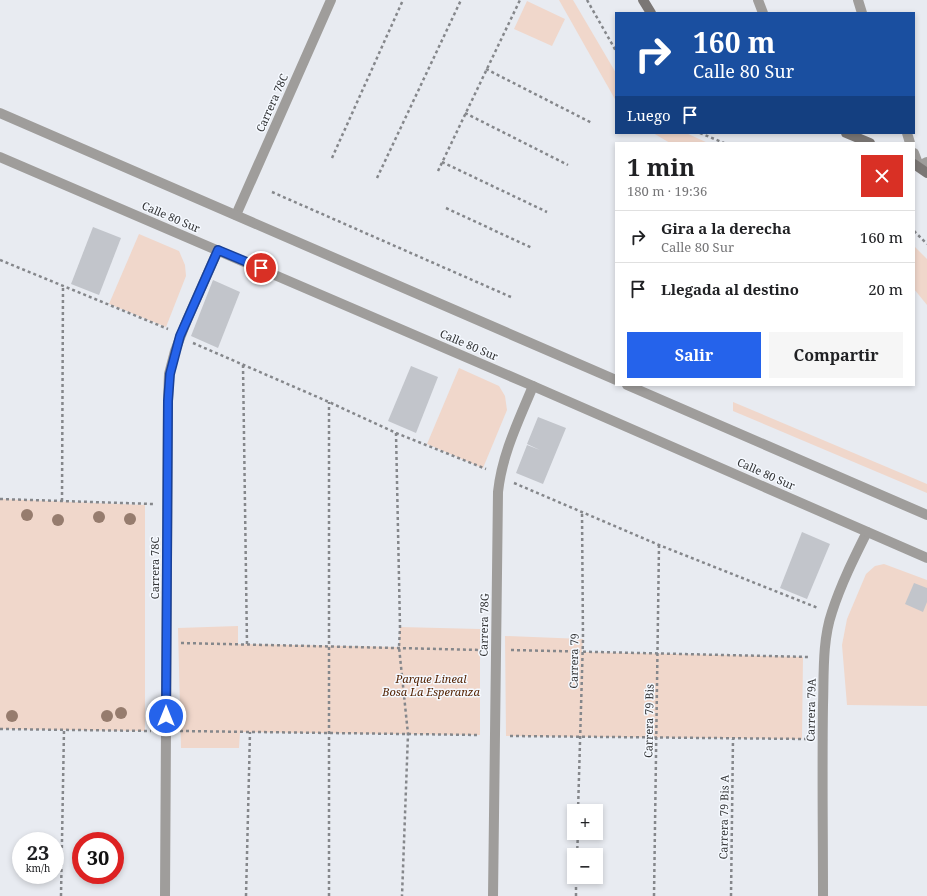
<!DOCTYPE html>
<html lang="es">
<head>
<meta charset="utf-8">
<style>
	:root { --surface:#fff; --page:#f6f6f6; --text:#202124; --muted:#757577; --line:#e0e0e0; --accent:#2563eb }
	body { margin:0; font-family:"Noto Serif",serif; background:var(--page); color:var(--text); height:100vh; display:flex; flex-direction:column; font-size:15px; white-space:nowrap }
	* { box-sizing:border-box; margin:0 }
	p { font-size:13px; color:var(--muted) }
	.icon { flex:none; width:22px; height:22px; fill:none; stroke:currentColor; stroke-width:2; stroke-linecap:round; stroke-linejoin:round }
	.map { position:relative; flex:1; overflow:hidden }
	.side { position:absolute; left:615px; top:142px; width:300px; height:244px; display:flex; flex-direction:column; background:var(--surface); border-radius:0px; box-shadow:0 2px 6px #0003 }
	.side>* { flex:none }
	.banner { position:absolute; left:615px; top:12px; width:300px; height:122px; border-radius:0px; box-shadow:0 2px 6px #0003; background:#1a4fa0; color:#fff; overflow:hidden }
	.buttons { position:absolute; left:567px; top:804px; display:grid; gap:8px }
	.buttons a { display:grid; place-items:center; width:36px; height:36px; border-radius:0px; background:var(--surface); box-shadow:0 2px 6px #0003; font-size:20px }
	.speed { position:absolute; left:12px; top:832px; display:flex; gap:8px; font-size:20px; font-weight:700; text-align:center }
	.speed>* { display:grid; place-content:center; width:52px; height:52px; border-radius:50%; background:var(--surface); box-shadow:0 2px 6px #0003; line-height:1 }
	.speed small { font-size:10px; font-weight:400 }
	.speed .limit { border:6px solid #d22; background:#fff; color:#111 }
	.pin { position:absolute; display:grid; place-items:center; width:34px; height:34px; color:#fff; margin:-17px; border:2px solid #fff; border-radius:50%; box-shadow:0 1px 4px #0007 }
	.me { position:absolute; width:44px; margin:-22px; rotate:0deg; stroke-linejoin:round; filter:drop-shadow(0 0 3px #0008) }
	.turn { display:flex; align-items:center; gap:14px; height:84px; padding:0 12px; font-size:18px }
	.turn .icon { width:52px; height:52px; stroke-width:2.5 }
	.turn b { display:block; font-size:28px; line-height:34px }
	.then { display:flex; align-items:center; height:38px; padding:0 12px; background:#0003; gap:8px; font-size:15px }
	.round { display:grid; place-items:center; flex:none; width:42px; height:42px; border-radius:0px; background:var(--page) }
	.summary { display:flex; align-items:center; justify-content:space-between; height:68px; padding:0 12px }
	h1 { font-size:24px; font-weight:700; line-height:30px }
	.cta { display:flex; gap:8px; margin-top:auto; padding:8px 12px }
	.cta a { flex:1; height:46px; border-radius:0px; background:var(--accent); color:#fff; font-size:16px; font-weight:700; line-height:46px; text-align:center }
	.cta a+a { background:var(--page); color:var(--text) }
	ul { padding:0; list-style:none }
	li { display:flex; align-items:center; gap:12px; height:52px; padding:0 12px; border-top:1px solid var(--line) }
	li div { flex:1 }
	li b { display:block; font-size:15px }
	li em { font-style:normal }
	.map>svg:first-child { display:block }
</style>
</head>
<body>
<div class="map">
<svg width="927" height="896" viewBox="0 0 927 896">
	<rect width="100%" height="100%" fill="#e8ebf1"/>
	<g fill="#f0d7cb">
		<polygon points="559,0 573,0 616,73 616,101"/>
		<polygon points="527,1 565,19 552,46 514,29"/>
		<polygon points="653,133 686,133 708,143 670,143"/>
		<polygon points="139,234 179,251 185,265 186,276 166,327 109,304"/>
		<polygon points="914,246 927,259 927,305 914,289"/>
		<polygon points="459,368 499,386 505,396 507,410 483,468 427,444"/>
		<polygon points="733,402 927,484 927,493 733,411"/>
		<polygon points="0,499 145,505 145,731 0,729"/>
		<polygon points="884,564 927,580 927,706 847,705 842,645 847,619 866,574 875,566"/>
		<polygon points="238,626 238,644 399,647 400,627 480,629 480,735 240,732 239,748 181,748 178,628"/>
		<polygon points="505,636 583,639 582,652 803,657 802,739 506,736"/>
	</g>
	<g fill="#c2c5cb">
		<polygon points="93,227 121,238 99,295 71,284"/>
		<polygon points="213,280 240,292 218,348 191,336"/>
		<polygon points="411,366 438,377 416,433 388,421"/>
		<polygon points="538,417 566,428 543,484 516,473 527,445 540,450 527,444"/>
		<polygon points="802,532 830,544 807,599 780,588"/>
		<polygon points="914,583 927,588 927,602 923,612 905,604"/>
	</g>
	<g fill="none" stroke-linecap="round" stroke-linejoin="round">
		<g stroke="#85878b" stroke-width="2.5" stroke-dasharray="3 3" stroke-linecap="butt">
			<polyline points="587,0 616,51"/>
			<polyline points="486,69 592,123"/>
			<polyline points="465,113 568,165"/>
			<polyline points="700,133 724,143"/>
			<polyline points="332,158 403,0"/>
			<polyline points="442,162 547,212"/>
			<polyline points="438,171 520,0"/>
			<polyline points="377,178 461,0"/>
			<polyline points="272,192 511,297"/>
			<polyline points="446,208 532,248"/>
			<polyline points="914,231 927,244"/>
			<polyline points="0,260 168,329"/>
			<polyline points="193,343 329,402 396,433 486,469"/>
			<polyline points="243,365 247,645"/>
			<polyline points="396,433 400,627 399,647 408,734 402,896"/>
			<polyline points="514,483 659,545 818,608"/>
			<polyline points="0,499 153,504"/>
			<polyline points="62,501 63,286"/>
			<polyline points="181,643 482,650"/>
			<polyline points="511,650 810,657"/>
			<polyline points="0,729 151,731"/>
			<polyline points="180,731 479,735"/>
			<polyline points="510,736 807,739"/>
			<polyline points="578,811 583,639 582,512"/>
			<polyline points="577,855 578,833"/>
			<polyline points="61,896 64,730"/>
			<polyline points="246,896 250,732"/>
			<polyline points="329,896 329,402"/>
			<polyline points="576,896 576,877"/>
			<polyline points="654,896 659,545"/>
			<polyline points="731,896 733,739"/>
		</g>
		<g stroke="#9f9d9b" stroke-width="10">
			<polyline points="758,0 763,13"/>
			<polyline points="858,0 862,13"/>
			<polyline points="907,133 910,143"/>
			<polyline points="914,153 919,166"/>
		</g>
		<g stroke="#9f9d9b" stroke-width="10">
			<polyline points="919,166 927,162"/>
			<polyline points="236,215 331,0"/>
			<polyline points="165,896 168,401 169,374 175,351 187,320 218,250"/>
			<path d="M 493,896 L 498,492 C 502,454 519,420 533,386"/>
			<path d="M 823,896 C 823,832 822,769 823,705 C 824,676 822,641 832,612 C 841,584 854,558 867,532"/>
		</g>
		<g stroke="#9f9d9b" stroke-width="10">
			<polyline points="0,113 616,380"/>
			<polyline points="0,157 533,386 927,558"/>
			<polyline points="627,385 927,515"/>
		</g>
		<g stroke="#7b7775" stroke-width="10">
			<polyline points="643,0 651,13"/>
			<polyline points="846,133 870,143"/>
			<polyline points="914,164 927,173"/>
		</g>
	</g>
	<g fill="#967c6e">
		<circle cx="27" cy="515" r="6"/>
		<circle cx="99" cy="517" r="6"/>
		<circle cx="130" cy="519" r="6"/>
		<circle cx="58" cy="520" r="6"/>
		<circle cx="121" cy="713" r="6"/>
		<circle cx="12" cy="716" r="6"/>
		<circle cx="107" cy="716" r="6"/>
	</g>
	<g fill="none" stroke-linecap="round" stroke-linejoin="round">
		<g stroke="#184099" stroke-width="10">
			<polyline id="route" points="166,716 168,401 170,374 180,336 218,250 261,268"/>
		</g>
		<use href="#route" stroke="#2563eb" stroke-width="7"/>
	</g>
	<g text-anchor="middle" stroke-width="3" stroke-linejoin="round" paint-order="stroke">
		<g font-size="11" fill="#323335" stroke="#f5f9ff">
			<text transform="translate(272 103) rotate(-66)" y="4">Carrera 78C</text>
			<text transform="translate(171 217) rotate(23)" y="4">Calle 80 Sur</text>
			<text transform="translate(469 345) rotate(23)" y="4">Calle 80 Sur</text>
			<text transform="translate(766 474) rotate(24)" y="4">Calle 80 Sur</text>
			<text transform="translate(155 568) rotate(-90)" y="4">Carrera 78C</text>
			<text transform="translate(484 625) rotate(-89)" y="4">Carrera 78G</text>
			<text transform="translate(574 661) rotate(-89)" y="4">Carrera 79</text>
			<text transform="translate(811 710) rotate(-89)" y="4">Carrera 79A</text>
			<text transform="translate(649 721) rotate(-89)" y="4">Carrera 79 Bis</text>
			<text transform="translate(724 817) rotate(-89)" y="4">Carrera 79 Bis A</text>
		</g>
		<g font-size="11" font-style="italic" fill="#532202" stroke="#f5f9ff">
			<text x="431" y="683">Parque Lineal<tspan x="431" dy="13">Bosa La Esperanza</tspan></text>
		</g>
	</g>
</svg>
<div class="buttons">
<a>+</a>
<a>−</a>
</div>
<div class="speed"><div>23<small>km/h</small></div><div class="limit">30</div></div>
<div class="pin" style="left:261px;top:268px;background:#d93025"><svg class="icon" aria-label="arrive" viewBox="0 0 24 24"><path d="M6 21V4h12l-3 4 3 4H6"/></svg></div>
<svg class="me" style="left:166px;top:716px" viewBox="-20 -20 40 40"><circle r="17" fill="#2563eb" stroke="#fff" stroke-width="3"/><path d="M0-11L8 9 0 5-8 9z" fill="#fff"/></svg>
<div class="banner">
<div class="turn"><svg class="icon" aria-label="right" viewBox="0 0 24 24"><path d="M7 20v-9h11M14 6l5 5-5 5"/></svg><div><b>160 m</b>Calle 80 Sur</div></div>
<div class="then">Luego<svg class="icon" aria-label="arrive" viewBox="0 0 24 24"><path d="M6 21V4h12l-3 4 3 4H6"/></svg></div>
</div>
<section class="side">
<div class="summary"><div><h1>1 min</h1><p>180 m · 19:36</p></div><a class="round" style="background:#d93025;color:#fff"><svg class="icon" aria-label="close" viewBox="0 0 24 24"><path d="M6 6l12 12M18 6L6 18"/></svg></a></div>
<ul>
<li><svg class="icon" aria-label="right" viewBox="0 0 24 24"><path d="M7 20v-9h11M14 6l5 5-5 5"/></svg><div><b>Gira a la derecha</b><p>Calle 80 Sur</p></div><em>160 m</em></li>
<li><svg class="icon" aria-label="arrive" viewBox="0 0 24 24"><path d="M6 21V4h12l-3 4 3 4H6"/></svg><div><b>Llegada al destino</b></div><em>20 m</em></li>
</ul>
<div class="cta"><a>Salir</a><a>Compartir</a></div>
</section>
</div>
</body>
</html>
